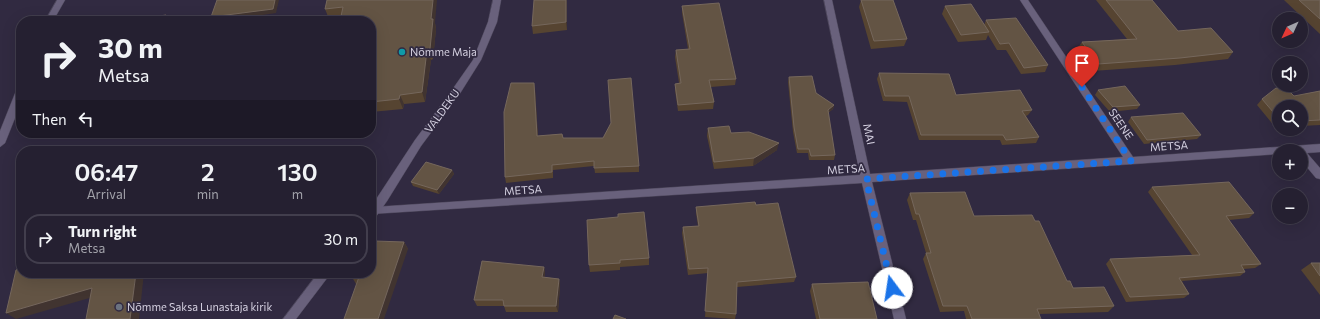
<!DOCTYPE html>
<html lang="en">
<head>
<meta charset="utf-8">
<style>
	:root { --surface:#252031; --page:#312d3d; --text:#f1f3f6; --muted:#a3a3ab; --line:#423e4d }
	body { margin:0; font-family:Commissioner,sans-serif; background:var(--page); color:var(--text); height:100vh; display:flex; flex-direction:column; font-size:15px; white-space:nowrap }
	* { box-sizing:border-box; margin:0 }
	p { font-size:13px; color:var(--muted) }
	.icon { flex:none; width:22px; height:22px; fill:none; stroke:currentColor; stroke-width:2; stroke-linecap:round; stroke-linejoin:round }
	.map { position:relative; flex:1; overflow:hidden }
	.drawer { position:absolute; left:16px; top:146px; width:360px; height:132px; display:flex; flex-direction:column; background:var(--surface); border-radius:16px; box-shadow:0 4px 16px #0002,0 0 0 1px var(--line) }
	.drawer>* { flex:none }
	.banner { position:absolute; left:16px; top:16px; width:360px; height:122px; border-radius:16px; box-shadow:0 4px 16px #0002,0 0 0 1px var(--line); background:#252031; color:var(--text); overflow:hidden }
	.needle { width:26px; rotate:226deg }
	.tools { position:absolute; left:1272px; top:12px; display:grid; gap:8px }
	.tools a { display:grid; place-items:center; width:36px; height:36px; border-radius:50%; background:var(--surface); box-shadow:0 4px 16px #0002,0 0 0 1px var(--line); font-size:20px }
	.pin { position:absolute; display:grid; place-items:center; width:34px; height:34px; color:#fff; margin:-41px -17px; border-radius:50% 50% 50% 0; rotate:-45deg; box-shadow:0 0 4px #0007 }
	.pin .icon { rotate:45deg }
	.me { position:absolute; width:44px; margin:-22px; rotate:346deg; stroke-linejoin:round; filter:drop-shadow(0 0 3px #0008) }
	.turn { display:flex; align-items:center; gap:14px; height:84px; padding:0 16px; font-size:18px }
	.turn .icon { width:52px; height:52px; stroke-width:2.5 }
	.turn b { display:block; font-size:28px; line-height:34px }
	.then { display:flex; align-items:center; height:38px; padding:0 16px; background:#0003; gap:8px; font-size:15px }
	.eta { display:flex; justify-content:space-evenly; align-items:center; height:68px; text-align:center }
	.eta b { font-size:24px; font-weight:600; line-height:28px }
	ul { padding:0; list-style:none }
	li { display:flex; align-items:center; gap:12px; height:50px; margin:0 8px 6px; padding:0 8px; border:2px solid var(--line); border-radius:16px }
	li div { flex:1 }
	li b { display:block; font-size:15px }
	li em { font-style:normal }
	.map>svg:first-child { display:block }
</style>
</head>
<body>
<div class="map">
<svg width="1320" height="319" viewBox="0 0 1320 319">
	<rect width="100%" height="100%" fill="#312a41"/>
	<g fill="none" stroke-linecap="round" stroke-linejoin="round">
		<g stroke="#4d475b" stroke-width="1">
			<polygon id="minor" points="824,0 832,0 870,174 1123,157 1020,0 1028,0 1133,157 1320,144 1320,152 1307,153 1320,168 1320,179 1316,178 1301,160 1301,151 1279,151 1279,154 872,182 906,319 894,319 862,183 371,214 371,208 374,207 860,175"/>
		</g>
		<g stroke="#4d475b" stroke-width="1">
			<g id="tertiary">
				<polygon points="57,0 65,0 53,21 45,21"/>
				<polygon points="493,0 501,0 497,22 481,60 459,95 421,146 387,201 375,218 371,219 371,207 415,140 452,90 473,60 488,22"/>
				<polygon points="21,88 21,103 5,143 0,147 0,131 16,91"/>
				<polygon points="318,273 331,273 296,319 283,319"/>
			</g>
		</g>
		<use href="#minor" fill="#69617c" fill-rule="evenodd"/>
		<use href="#tertiary" fill="#69617c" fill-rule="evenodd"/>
	</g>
	<g fill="#564431">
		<polygon points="327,0 435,23 436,29 433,59 431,60 425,102 404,104 403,109 371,112 371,21 340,18 329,19 325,9"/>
		<polygon points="567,0 567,30 533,34 532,26"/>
		<polygon points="861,0 893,0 907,39 904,46 871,49 859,7"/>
		<polygon points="1096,0 1152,0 1178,31 1233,52 1228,59 1175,65 1093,71 1077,49 1082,42 1127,39"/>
		<polygon points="1284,0 1320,0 1320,34"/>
		<polygon points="682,6 736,79 735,85 711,87 714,102 713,109 678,111 675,90 675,84 679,83 675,57 676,50 688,49 682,13"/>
		<polygon points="945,6 984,25 986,20 1048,65 1045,72 1021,74 1006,50 997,50 988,35 986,40 958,42 942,14"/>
		<polygon points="879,73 956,95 1032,110 1028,115 1026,116 1039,137 1036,143 1002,145 1000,140 919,140 907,102 883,101 877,79"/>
		<polygon points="789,77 816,93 834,105 833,109 828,113 835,155 834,160 809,160 808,153 797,153 793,132 788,82"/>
		<polygon points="535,89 538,136 562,134 563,138 639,166 639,172 595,173 594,166 553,170 553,178 506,183 505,177"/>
		<polygon points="1098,90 1140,105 1137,109 1110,112 1095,95"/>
		<polygon points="1320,91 1320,125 1301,126 1301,107 1279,107 1279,127 1275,127 1257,105 1262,99 1294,96"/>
		<polygon points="1131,117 1201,135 1197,139 1144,144 1128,122"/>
		<polygon points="708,128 731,133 777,150 753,166 714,169 707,136"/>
		<polygon points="452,170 454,174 439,194 413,186 411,182"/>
		<polygon points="1152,187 1254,213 1249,218 1229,220 1261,264 1255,268 1244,269 1245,272 1240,276 1182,281 1189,294 1184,298 1126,302 1106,264 1110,259 1192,255 1148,192"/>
		<polygon points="910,193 974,216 1067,281 1073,288 1114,306 1108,312 1039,314 1041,319 966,319 964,311 940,312 923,259 926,253 916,220 913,220 907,200"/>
		<polygon points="756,205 796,277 794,282 737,287 736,314 735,319 705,317 708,273 688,275 682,233 683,227 698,226 696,213 696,207"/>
		<polygon points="587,220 649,258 649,265 620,267 620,270 590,272 589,265"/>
		<polygon points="404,242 408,249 356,284 352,277"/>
		<polygon points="1311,263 1320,263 1320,295 1301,270"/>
		<polygon points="544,267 545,273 544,277 559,279 560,285 558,312 506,312 504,306 477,306 474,300"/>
		<polygon points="812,284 877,319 816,319 810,291"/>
	</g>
	<g fill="#413430">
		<polygon points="275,0 279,0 276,13 220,21 213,21 211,17"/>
		<polygon points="433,0 437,0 435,23 436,29 433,59 430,49 431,19"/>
		<polygon points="566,0 567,0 567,30 566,22"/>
		<polygon points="166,15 170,21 165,21"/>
		<polygon points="427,50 431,60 425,102 422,92"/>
		<polygon points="534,83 535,89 538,142 537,136"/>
		<polygon points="400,95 404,104 403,109 399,99"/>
		<polygon points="834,105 833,109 826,114 828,110"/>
		<polygon points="779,143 777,150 753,166 754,158"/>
		<polygon points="452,170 454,174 439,194 437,190"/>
		<polygon points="404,242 408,249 384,319 378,319"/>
		<polygon points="544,267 545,273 544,283 542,277"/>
		<polygon points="136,273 144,273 139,319 130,319"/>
		<polygon points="559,279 560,285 558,312 556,306"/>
		<polygon points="92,288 100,295 16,319 6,313"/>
	</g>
	<g fill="#635444" stroke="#75675c">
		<polygon points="217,0 275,0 273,9 211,17"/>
		<polygon points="327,0 433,0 431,19 433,19 430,49 427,50 422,92 400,95 399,99 371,102 371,21 340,21 343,7 325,9"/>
		<polygon points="534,0 566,0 566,22 532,26"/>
		<polygon points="861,0 893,0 907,39 874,41"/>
		<polygon points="1106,0 1152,0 1178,31 1211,28 1233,52 1180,58 1098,64 1082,42 1137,39"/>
		<polygon points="1299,0 1320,0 1320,19"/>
		<polygon points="719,3 736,79 709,80 714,102 678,105 675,84 681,83 676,50 690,49 682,6"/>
		<polygon points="971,4 989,32 961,35 945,6"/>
		<polygon points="166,15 165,21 133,21 134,20"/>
		<polygon points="1016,18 1048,65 1024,68 1009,43 1000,44 986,20"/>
		<polygon points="879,73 949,74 956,95 1020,90 1032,110 1022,111 1039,137 1006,140 1003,135 921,135 909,96 885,96"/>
		<polygon points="812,76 816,93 834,105 828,110 835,155 811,156 809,149 798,149 794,127 789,77"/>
		<polygon points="631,78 639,166 594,168 594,161 552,165 552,172 505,177 504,112 511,83 534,83 537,136 562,134 563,138 603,138 611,123 608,80"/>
		<polygon points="1125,86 1140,105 1113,107 1098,90"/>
		<polygon points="1276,88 1288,90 1294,96 1320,91 1320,120 1301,121 1301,107 1279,107 1279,119 1262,99"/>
		<polygon points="1183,113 1201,135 1147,140 1131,117"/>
		<polygon points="729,126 731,133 749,132 779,143 754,158 714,162 708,128"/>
		<polygon points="426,162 452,170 437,190 411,182"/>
		<polygon points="1229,182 1254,213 1226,216 1261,264 1241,265 1245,272 1179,278 1189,294 1130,297 1110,259 1200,255 1152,187"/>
		<polygon points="965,192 974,216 1032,215 1035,221 1039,221 1067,281 1070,281 1073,288 1104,287 1114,306 1037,309 1041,319 972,319 967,306 943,306 926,253 931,253 919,214 916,214 910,193"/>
		<polygon points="755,202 756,205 778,203 796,277 737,282 736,314 705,311 708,268 689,269 683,227 699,226 696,207"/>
		<polygon points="644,212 649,258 620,260 620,263 589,265 587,220 618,217 618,214"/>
		<polygon points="375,241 404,242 378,319 344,319 359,277 352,277 353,273 371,273 371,250"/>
		<polygon points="482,261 544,267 542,277 559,279 556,306 504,306 503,300 474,300"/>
		<polygon points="1311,263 1320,263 1320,276"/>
		<polygon points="21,268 21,273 136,273 130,319 86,319 92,288 6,313 16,270"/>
		<polygon points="868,282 877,319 820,319 812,284"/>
		<polygon points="615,315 626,319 613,319"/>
	</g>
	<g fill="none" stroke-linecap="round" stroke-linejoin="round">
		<polyline stroke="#1a73e8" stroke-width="7" stroke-dasharray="0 12.6" points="892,288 866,179 1131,161 1082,87"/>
	</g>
	<circle fill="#0f9aa8" stroke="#312a41" stroke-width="1.5" cx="402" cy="52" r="4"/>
	<circle fill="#6b7280" stroke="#312a41" stroke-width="1.5" cx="119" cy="307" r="4"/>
	<g text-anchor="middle" stroke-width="3.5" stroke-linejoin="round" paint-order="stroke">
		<g font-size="11" fill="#d4d0e0" stroke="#312a41" text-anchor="start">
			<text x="410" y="56">Nõmme Maja</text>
			<text x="127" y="311">Nõmme Saksa Lunastaja kirik</text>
		</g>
		<g font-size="11" fill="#d4d0e0" stroke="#312a41">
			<text transform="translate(442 111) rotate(-54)" y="4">VALDEKU</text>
			<text transform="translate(1121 124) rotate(56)" y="4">SEENE</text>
			<text transform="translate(869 134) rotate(78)" y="4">MAI</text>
			<text transform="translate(1169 146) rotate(-4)" y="4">METSA</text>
			<text transform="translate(846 169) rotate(-4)" y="4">METSA</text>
			<text transform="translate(523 190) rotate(-4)" y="4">METSA</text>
		</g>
	</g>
</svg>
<div class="tools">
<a><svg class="needle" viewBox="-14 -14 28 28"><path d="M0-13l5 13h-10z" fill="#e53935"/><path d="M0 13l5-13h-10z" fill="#a3a3ab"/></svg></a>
<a><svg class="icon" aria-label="sound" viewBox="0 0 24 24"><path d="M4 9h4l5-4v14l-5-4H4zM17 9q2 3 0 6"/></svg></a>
<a><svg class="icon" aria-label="search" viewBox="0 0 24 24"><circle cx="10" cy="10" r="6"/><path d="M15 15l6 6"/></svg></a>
<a>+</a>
<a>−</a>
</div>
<div class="pin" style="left:1082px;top:87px;background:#d93025"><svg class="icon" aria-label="arrive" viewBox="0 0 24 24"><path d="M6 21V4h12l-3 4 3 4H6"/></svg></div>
<svg class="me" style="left:892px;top:288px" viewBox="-20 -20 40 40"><circle r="19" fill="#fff"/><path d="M0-13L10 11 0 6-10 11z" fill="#1a73e8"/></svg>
<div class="banner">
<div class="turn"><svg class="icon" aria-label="right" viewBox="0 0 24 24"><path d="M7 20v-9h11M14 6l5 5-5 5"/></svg><div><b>30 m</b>Metsa</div></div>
<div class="then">Then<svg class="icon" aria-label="left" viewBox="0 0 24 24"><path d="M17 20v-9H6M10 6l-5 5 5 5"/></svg></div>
</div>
<section class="drawer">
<div class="eta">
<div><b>06:47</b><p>Arrival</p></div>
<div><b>2</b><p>min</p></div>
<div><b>130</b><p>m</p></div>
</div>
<ul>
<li><svg class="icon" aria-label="right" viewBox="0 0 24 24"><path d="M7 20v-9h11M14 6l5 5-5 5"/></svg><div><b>Turn right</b><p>Metsa</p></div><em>30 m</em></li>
</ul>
</section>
</div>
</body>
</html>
